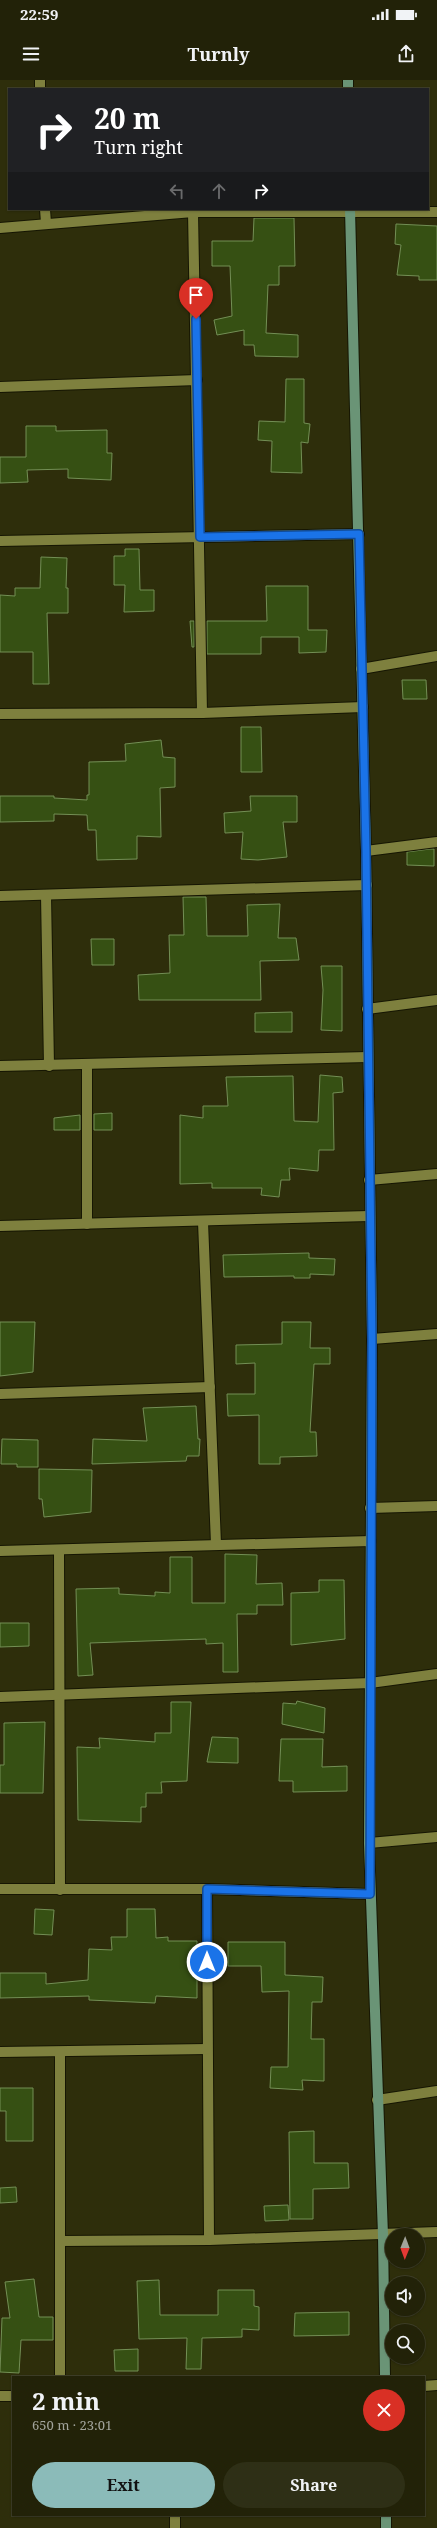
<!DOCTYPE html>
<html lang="en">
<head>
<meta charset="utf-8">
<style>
	:root { --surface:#222208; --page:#2e2f16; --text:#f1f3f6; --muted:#a2a49c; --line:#3f3f29; --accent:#8bbbb9 }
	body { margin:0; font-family:"Noto Serif",serif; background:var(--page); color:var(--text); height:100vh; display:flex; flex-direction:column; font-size:15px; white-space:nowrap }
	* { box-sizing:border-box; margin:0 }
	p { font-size:13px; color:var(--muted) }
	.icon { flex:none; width:22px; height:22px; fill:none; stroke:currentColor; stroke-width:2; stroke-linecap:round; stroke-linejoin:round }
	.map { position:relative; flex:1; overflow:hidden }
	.side { position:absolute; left:12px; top:2296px; width:413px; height:140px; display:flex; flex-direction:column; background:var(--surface); border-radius:0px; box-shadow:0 1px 3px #0004,0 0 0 1px var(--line) }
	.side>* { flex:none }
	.hud { position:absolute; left:8px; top:8px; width:421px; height:122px; border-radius:0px; box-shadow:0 1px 3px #0004,0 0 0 1px var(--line); background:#202124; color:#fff; overflow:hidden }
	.needle { width:26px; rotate:181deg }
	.tools { position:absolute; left:385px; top:2148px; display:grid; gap:8px }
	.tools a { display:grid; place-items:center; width:40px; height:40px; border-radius:50%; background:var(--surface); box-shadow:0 1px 3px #0004,0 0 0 1px var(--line); font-size:20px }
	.pin { position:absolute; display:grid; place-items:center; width:34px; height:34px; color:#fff; margin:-41px -17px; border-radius:50% 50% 50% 0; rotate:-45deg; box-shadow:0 0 4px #0007 }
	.pin .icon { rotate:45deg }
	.me { position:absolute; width:44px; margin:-22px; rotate:0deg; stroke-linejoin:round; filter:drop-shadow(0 0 3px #0008) }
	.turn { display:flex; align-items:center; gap:14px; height:84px; padding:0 20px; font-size:18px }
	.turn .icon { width:52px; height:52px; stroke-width:2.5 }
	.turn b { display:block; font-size:28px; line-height:34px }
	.lanes { display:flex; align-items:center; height:38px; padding:0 20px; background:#0003; justify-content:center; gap:20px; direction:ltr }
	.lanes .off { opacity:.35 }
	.round { display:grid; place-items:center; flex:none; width:42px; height:42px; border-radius:21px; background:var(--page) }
	.overview { display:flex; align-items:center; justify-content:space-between; height:68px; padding:0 20px }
	h1 { font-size:24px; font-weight:700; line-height:30px }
	.primary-button { display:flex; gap:8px; margin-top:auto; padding:8px 20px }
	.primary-button a { flex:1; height:46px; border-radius:24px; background:var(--accent); color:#111; font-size:16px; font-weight:700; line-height:46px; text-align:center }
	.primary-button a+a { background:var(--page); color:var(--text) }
	.status { display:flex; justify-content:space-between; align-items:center; height:28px; padding:0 20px; background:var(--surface); direction:ltr }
	.status svg { height:11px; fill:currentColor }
	header { display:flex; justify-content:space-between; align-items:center; height:52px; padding:0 20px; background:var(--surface); font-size:18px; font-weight:700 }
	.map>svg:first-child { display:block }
</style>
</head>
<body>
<div class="status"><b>22:59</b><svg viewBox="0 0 49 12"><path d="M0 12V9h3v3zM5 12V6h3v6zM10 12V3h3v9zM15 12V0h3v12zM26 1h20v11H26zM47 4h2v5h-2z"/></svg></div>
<header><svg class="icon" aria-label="menu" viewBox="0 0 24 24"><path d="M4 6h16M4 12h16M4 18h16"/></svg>Turnly<svg class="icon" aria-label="share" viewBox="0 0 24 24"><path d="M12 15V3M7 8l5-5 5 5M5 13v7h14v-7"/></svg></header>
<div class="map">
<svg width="437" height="2448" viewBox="0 0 437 2448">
	<rect width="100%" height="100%" fill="#2e2e0b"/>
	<g fill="#365013" stroke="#738f55">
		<polygon points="254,138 294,138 295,186 279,186 279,205 268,205 266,253 298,255 298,277 255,276 254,265 244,265 244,250 217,255 214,240 232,236 230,186 212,186 212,161 253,161"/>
		<polygon points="396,144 437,146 437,200 419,200 419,196 397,195 401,165 395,164"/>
		<polygon points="286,299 304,299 304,343 310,344 308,363 301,362 302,393 271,392 272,361 258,360 259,341 285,342"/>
		<polygon points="26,346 56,346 56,351 107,350 107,373 112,373 111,400 68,398 68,389 27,390 28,402 0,403 0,377 26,377"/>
		<polygon points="125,469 139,469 140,510 154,510 154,531 124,532 125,505 114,505 114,476 125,476"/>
		<polygon points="41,477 67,478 66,508 68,508 68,533 47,533 49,604 33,604 33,572 0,572 0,515 15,516 15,508 40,508"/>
		<polygon points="266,506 308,506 308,550 327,550 326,572 299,573 299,557 261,557 261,574 207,574 207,541 267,541"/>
		<polygon points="190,541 194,541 194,567 192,567"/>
		<polygon points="402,600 426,600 427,619 403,619"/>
		<polygon points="241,647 261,647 262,692 241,692"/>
		<polygon points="161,660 163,677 175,678 175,707 160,708 161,757 137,756 137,779 97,780 96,750 88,750 87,735 54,734 54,741 0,742 0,716 54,716 54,718 87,720 87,715 89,715 89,682 126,681 125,664"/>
		<polygon points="250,716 297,716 297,742 283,742 287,777 258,780 241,779 243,752 225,753 224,733 251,731"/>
		<polygon points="430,769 434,769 434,786 407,785 407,772"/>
		<polygon points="183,817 206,817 207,856 248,856 247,825 280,824 278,858 296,858 299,880 260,881 261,920 139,920 138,895 170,893 169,855 184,855"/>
		<polygon points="91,859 114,859 114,885 92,885"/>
		<polygon points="321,886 342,886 342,951 321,950 323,910"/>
		<polygon points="292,932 292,952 255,952 255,933"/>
		<polygon points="320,995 342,997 343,1012 333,1013 334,1070 319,1070 318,1091 289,1088 290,1100 281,1100 279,1117 261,1115 262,1108 212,1108 212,1103 180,1104 180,1035 203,1038 203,1026 228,1026 226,997 293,996 294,1041 318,1042"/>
		<polygon points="112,1033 112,1050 94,1050 94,1034"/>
		<polygon points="80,1035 80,1050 54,1050 54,1038"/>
		<polygon points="309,1173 309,1178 335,1179 334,1195 310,1194 310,1198 294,1198 294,1196 224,1197 223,1175"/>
		<polygon points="0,1242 35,1242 33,1292 0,1296"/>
		<polygon points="282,1242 311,1242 310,1268 330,1268 330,1284 314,1284 310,1352 316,1352 317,1376 280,1377 280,1384 259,1384 259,1335 228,1336 227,1314 255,1314 255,1283 236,1284 236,1265 282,1264"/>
		<polygon points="196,1326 198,1359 200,1359 199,1376 187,1376 186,1381 92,1384 93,1359 147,1361 143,1328"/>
		<polygon points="2,1359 38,1360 38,1387 17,1387 17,1384 1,1384"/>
		<polygon points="39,1389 92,1390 91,1432 44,1437 42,1419 39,1419"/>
		<polygon points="225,1474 257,1475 256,1504 282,1503 283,1525 257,1525 257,1534 237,1534 238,1592 223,1592 223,1563 206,1564 206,1559 175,1560 90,1563 93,1595 78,1596 76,1509 119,1508 119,1514 155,1516 155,1512 170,1513 170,1477 192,1477 192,1523 225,1523"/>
		<polygon points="319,1500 344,1500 345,1559 291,1565 291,1513 319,1512"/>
		<polygon points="0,1543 29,1543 29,1566 0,1567"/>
		<polygon points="297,1621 325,1628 324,1653 282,1644 283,1623 296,1624"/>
		<polygon points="171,1622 191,1622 187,1701 161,1702 162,1713 146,1713 146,1727 141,1727 141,1742 78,1740 77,1667 100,1668 99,1658 155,1662 155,1653 171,1653"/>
		<polygon points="45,1642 43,1713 0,1713 0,1685 4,1685 4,1643"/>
		<polygon points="212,1657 238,1658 238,1683 207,1682"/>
		<polygon points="281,1659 323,1659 322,1687 347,1686 347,1711 293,1712 293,1701 279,1701"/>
		<polygon points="35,1829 54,1830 52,1855 34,1854"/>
		<polygon points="127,1829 155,1829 156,1858 168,1857 168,1861 197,1861 197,1918 156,1916 155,1923 89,1920 89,1916 0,1918 0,1893 46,1893 46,1904 88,1900 89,1869 112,1870 111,1857 127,1857"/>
		<polygon points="228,1862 285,1862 285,1895 323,1897 322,1922 312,1922 311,1959 324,1959 324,2001 302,2000 303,2010 270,2008 271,1987 288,1987 289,1911 262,1912 261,1886 228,1886"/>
		<polygon points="0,2008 33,2008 33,2061 6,2061 6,2031 0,2031"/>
		<polygon points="314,2051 314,2083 348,2083 349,2108 313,2109 313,2139 290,2139 289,2052"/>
		<polygon points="16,2107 17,2122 0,2123 0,2108"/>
		<polygon points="288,2125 289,2140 265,2141 264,2126"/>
		<polygon points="34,2199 39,2237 53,2237 53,2260 21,2260 19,2293 0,2292 2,2238 10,2238 5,2202"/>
		<polygon points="159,2200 160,2235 218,2235 218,2210 254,2210 254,2226 259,2227 259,2250 242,2249 242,2257 202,2258 201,2289 186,2289 187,2258 139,2259 137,2201"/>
		<polygon points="349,2232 349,2255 294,2256 295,2233"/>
		<polygon points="138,2269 138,2291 115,2291 114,2270"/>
	</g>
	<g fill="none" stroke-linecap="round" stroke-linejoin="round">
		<g stroke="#161603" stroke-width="12">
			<g id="street">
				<polyline points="40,0 40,9"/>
				<polyline points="45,129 46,143"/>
				<polyline points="193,132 202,633"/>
				<polyline points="0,148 193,132 437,132"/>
				<polyline points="0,307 197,300"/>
				<polyline points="0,461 359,454"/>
				<polyline points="361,589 437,576"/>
				<polyline points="0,634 202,633 363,627"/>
				<polyline points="366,771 437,762"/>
				<polyline points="46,815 49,986"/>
				<polyline points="0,816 367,805"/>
				<polyline points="367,929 437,920"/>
				<polyline points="87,985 87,1144"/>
				<polyline points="0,986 368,977"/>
				<polyline points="369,1100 437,1094"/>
				<polyline points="203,1142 216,1464"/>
				<polyline points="0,1146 369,1136"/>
				<polyline points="372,1259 437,1254"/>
				<polyline points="0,1314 210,1307"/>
				<polyline points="370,1428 437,1426"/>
				<polyline points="0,1471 371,1461"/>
				<polyline points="59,1471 60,1810"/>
				<polyline points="0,1617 370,1603 437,1594"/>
				<polyline points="369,1763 437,1757"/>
				<polyline points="0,1809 207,1809 370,1814"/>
				<polyline points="207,1809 209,2160"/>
				<polyline points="0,1972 207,1969"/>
				<polyline points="377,2020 437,2011"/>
				<polyline points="60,2161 209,2160 437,2152"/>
				<polyline points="60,2297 60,1972"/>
				<polyline points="424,2306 437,2305"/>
				<polyline points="0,2316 13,2316"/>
				<polyline points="175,2448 175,2435"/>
			</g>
		</g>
		<g stroke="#161603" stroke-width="12">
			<g id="secondary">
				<polyline points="348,0 348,9"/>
				<polyline points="350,129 366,771 372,1259 369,1763 383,2155 385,2297"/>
				<polyline points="386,2435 386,2448"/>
			</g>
		</g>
		<use href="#street" stroke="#7e803e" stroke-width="10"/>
		<use href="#secondary" stroke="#6a9476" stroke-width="10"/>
	</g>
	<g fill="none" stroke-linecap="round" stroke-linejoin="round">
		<g stroke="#114b97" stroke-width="10">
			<polyline id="route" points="196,239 200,457 359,454 366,771 372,1260 370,1814 207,1809 207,1882"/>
		</g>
		<use href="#route" stroke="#1a73e8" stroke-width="7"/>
	</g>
</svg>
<div class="tools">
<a><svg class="needle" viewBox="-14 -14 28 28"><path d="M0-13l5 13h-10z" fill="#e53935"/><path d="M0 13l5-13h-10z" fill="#a2a49c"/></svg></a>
<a><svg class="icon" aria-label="sound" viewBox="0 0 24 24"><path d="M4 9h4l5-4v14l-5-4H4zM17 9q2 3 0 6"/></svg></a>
<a><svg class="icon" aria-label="search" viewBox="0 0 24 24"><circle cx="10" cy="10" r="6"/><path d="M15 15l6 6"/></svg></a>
</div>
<div class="pin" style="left:196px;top:239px;background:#d93025"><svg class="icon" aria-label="arrive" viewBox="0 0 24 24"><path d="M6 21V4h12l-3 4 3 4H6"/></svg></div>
<svg class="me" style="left:207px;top:1882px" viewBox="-20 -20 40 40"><circle r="17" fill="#1a73e8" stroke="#fff" stroke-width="3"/><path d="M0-11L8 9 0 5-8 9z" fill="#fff"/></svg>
<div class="hud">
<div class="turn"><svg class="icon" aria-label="right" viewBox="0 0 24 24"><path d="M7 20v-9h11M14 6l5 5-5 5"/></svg><div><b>20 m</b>Turn right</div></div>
<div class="lanes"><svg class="icon off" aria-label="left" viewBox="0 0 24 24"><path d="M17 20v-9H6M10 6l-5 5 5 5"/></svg><svg class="icon off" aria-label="ahead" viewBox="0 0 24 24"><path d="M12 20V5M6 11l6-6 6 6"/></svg><svg class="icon" aria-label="right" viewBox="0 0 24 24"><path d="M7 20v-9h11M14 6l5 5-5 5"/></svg></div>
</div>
<section class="side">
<div class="overview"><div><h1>2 min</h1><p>650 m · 23:01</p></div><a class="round" style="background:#d93025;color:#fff"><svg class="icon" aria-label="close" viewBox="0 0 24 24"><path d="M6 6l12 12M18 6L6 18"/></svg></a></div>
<div class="primary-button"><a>Exit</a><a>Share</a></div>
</section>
</div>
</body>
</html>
